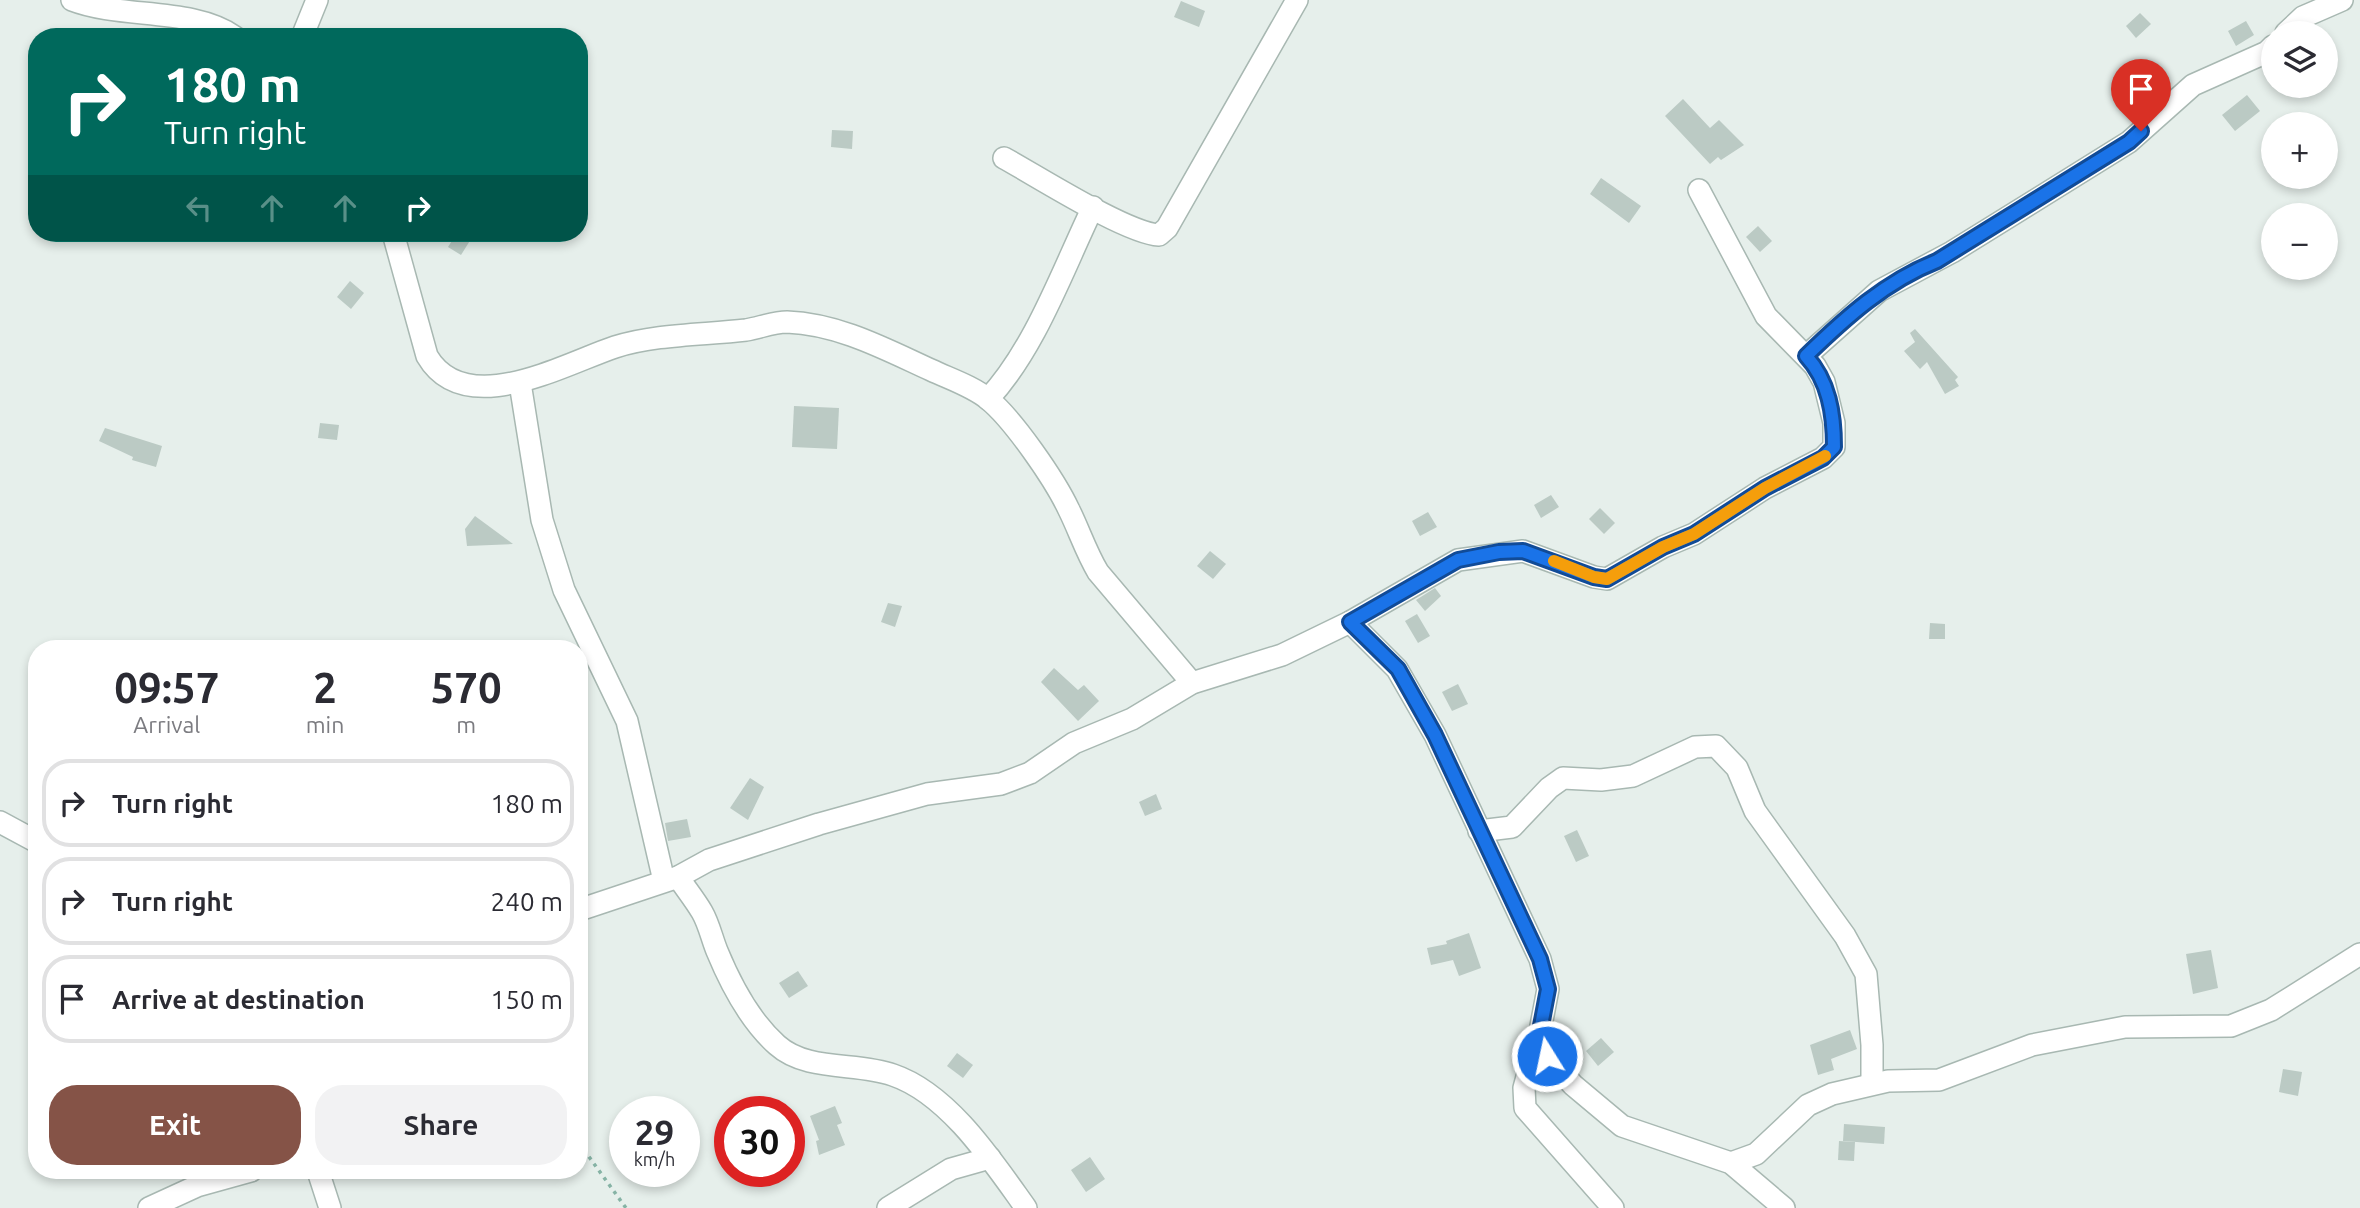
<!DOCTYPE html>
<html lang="en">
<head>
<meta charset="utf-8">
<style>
	:root { --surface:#fff; --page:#f2f2f3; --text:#2b2b33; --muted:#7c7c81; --line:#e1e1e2; --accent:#855347 }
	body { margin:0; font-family:Ubuntu,sans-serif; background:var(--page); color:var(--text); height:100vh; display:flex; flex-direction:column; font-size:26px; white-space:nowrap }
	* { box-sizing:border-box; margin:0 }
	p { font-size:23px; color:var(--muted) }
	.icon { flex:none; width:38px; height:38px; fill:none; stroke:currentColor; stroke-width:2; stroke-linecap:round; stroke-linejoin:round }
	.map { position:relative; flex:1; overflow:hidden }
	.panel { position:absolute; left:28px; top:640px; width:560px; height:539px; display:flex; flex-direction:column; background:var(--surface); border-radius:28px; box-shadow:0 4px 10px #0003 }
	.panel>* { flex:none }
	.hud { position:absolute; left:28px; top:28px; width:560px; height:214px; border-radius:28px; box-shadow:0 4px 10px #0003; background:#00695c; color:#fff; overflow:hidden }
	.fabs { position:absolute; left:2261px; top:21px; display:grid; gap:14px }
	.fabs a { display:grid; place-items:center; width:77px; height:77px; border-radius:50%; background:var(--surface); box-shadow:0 4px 10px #0003; font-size:35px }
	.speed { position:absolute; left:609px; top:1096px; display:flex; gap:14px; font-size:35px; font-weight:700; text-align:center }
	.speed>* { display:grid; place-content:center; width:91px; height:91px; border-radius:50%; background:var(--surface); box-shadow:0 4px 10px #0003; line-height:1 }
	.speed small { font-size:18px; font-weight:400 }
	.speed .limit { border:10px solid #d22; background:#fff; color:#111 }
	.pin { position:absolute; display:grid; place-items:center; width:60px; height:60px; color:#fff; margin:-72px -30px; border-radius:50% 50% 50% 0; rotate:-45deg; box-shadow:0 0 7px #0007 }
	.pin .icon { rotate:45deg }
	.me { position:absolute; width:77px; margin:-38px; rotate:350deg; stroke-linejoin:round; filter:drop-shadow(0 0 5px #0008) }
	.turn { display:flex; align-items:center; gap:24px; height:147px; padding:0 21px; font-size:32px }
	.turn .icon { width:91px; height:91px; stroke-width:2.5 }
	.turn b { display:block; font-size:49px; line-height:60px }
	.lanes { display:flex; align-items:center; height:66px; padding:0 21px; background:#0003; justify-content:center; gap:35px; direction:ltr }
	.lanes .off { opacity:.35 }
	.eta { display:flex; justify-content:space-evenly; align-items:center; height:119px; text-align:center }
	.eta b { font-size:42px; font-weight:700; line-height:49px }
	.cta { display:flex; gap:14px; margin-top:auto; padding:14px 21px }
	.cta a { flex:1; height:80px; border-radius:28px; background:var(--accent); color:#fff; font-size:28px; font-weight:700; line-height:80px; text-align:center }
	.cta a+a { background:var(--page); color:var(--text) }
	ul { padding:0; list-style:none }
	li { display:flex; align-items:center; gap:21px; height:88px; margin:0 14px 10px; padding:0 7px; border:4px solid var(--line); border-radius:28px }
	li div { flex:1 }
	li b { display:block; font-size:26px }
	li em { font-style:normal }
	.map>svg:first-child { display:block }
</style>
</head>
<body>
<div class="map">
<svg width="2360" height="1208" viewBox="0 0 2360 1208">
	<rect width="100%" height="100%" fill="#e6efeb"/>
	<g fill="#bbcac4">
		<polygon points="1181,1 1205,11 1199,27 1174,17"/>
		<polygon points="2140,13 2151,24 2136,38 2126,26"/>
		<polygon points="2246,21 2254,35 2236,46 2228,31"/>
		<polygon points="2247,95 2260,111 2235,131 2222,115"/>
		<polygon points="1683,99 1710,128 1719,120 1744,145 1721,160 1718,157 1710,164 1665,116"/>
		<polygon points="832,130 853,131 852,149 831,147"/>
		<polygon points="1601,178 1641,206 1629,223 1590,194"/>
		<polygon points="1758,226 1772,241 1760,252 1746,237"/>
		<polygon points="457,233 471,239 461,255 448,247"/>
		<polygon points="350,281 364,293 351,309 337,297"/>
		<polygon points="1915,329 1958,377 1955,380 1959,386 1945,394 1927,362 1920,369 1904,351 1915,342 1910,333"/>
		<polygon points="794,406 839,408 837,449 792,447"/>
		<polygon points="320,423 339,425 337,440 318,438"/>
		<polygon points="105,428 162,446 156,467 132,460 133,457 99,441"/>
		<polygon points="1551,495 1559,507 1541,518 1534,505"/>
		<polygon points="1600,508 1615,523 1604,534 1589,519"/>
		<polygon points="1428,512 1437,527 1420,536 1412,521"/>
		<polygon points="475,516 513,544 467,546 465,529"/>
		<polygon points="1210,551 1226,564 1213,579 1197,566"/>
		<polygon points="1435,588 1441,596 1425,611 1416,600"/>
		<polygon points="888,603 902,606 895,627 881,622"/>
		<polygon points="1417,614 1430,636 1418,643 1405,621"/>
		<polygon points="1930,623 1945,624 1945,639 1929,639"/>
		<polygon points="1054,668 1078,690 1084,685 1099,701 1078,721 1041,682"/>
		<polygon points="1458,684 1468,704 1452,711 1442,692"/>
		<polygon points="750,778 764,787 748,820 730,808"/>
		<polygon points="1156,794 1162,809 1145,816 1139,802"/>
		<polygon points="687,819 691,837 668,841 665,823"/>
		<polygon points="1577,830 1589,856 1576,862 1564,836"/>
		<polygon points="1469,933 1481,968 1459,976 1453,960 1431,965 1427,948 1447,944 1446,941"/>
		<polygon points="2211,950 2218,988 2193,994 2186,954"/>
		<polygon points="798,971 808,986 789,998 779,983"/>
		<polygon points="1850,1030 1857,1049 1831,1059 1834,1070 1818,1075 1810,1045"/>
		<polygon points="1601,1038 1614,1052 1598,1066 1586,1051"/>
		<polygon points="957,1053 973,1065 963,1078 947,1066"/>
		<polygon points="2283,1069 2302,1072 2298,1096 2279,1092"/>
		<polygon points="835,1106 842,1123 837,1125 845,1145 819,1155 816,1141 819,1140 810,1116"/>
		<polygon points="1844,1124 1885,1127 1884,1144 1843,1141"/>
		<polygon points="1839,1141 1855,1142 1854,1161 1838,1160"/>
		<polygon points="1090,1157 1105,1179 1086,1192 1071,1170"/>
	</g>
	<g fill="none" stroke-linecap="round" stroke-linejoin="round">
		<g stroke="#a8b8b2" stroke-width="24">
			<g id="street">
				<path d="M 72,0 C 121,19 193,7 235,37"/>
				<polyline points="2286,33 2303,17 2342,0"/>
				<polyline points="302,37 317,0"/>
				<path d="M 1004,158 C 1037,176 1126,233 1159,235 L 1167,228 L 1297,0"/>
				<path d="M 393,233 L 427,356 C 465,421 564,364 615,347 C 656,334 703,335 746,330 C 759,328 773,322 787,322 C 839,324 885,349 931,370 C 950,379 972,386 988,399 C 1013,419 1055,480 1069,510 C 1079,530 1086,552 1098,572 L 1192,683"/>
				<polyline points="1806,356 1879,291 1952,252 2129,142 2193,85 2267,52 2273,46"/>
				<polyline points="520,383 542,520 564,590 627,721 664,881"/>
				<path d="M 988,399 C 1035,349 1063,269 1093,207"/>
				<polyline points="1350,622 1397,669 1435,735 1540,959 1548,989 1540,1031 1547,1056 1573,1085 1622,1126 1731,1163 1784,1208"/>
				<polyline points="0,822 37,842"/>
				<polyline points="1479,831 1512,827 1549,788 1563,778 1601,780 1633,776 1695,747 1716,746 1737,768 1755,811 1845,936 1866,974 1872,1045 1872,1084"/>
				<path d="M 678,877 C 686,889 695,900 702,912 C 709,924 712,939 717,951 C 731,985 749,1020 777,1045 C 807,1072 857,1062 893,1075 C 949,1094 993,1162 1026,1208"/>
				<polyline points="579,910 678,877 709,860 819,824 927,794 1001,784 1030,773 1074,743 1132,719 1192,683 1282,655 1350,622 1458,560 1523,551 1594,577 1607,579 1663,547 1694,534 1765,488 1823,458 1834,447 1834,423 1824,382 1815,366 1766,316 1699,190"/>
				<polyline points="1539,1033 1524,1088 1525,1108 1613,1208"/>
				<polyline points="1731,1163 1756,1154 1808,1105 1832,1094 1888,1081 1939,1080 2032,1045 2125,1027 2231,1026 2271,1010 2360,954"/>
				<polyline points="318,1171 330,1208"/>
				<polyline points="149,1208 197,1186 251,1171"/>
				<polyline points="888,1208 951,1169 990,1158"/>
			</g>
		</g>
		<polyline stroke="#86b3a5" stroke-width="3.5" stroke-dasharray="3.5 5" stroke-linecap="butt" points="579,1143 626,1208"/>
		<use href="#street" stroke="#fff" stroke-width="21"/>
	</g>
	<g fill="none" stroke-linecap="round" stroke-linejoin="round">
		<g stroke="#114b97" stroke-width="18">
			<path id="route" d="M 1547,1056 L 1540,1031 L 1548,989 L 1540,959 L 1435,735 L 1398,669 L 1350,622 L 1458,560 L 1499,552 L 1523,551 L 1594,577 L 1607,579 L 1663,547 L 1694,534 L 1765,488 L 1823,458 L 1834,447 C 1834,414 1829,381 1806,356 C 1845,318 1886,281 1937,261 L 2129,142 L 2141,131"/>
		</g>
		<use href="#route" stroke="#1a73e8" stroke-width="12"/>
		<polyline stroke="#f59e0b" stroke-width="12" points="1554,561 1594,577 1607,579 1663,547 1694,534 1765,488 1825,456"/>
	</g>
</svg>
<div class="fabs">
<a><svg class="icon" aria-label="layers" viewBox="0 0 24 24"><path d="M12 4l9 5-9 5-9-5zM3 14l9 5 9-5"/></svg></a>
<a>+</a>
<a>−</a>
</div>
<div class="speed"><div>29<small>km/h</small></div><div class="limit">30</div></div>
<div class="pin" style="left:2141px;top:131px;background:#d93025"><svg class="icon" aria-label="arrive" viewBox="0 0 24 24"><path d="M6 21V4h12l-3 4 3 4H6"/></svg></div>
<svg class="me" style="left:1547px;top:1056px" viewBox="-20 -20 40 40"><circle r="17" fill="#1a73e8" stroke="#fff" stroke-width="3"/><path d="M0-11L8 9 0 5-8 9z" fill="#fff"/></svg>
<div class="hud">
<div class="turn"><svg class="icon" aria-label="right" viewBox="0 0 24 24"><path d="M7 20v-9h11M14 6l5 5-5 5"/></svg><div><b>180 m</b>Turn right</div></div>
<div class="lanes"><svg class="icon off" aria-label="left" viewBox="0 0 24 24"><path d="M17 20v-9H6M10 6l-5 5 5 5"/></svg><svg class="icon off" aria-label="ahead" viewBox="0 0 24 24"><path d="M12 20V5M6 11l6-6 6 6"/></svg><svg class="icon off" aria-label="ahead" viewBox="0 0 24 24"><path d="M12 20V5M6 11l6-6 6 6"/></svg><svg class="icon" aria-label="right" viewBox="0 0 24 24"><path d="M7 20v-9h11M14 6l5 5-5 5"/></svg></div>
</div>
<section class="panel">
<div class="eta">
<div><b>09:57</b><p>Arrival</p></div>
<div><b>2</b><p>min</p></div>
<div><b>570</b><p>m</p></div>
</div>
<ul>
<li><svg class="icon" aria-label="right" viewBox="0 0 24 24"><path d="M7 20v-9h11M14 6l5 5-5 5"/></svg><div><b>Turn right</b></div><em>180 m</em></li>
<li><svg class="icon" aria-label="right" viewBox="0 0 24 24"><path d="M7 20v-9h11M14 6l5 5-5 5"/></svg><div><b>Turn right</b></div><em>240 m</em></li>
<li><svg class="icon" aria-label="arrive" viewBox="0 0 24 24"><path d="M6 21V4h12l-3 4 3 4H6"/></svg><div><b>Arrive at destination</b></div><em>150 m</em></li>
</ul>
<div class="cta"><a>Exit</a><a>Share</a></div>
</section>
</div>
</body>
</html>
